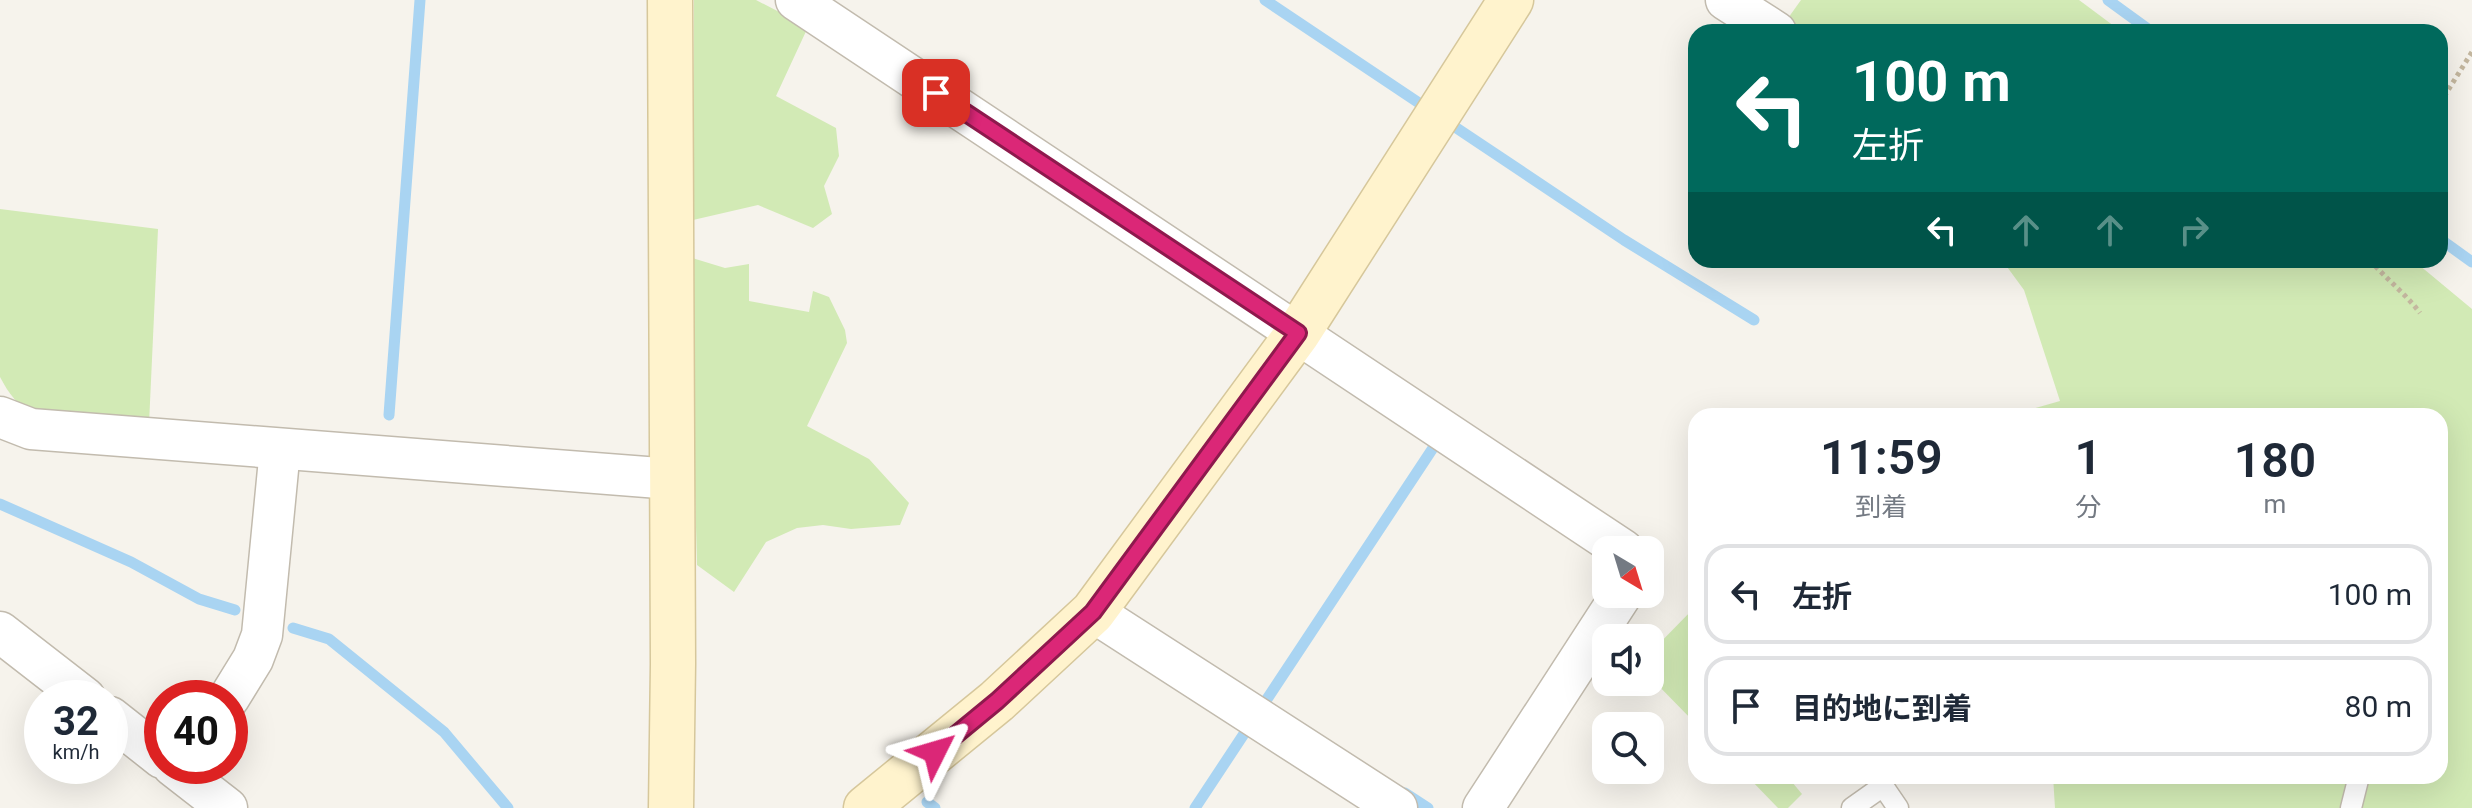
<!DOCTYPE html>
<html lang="ja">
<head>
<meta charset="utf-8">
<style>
	:root { --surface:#fff; --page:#f2f2f3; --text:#1f2937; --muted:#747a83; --line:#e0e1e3 }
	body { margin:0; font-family:Roboto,"Noto Sans JP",sans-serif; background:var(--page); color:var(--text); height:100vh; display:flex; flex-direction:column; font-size:30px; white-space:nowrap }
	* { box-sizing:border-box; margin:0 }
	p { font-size:26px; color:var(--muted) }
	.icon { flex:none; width:44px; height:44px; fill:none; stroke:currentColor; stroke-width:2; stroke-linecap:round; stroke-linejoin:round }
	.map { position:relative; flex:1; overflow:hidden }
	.drawer { position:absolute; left:1688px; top:408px; width:760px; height:376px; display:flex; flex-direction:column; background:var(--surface); border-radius:24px; box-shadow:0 8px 32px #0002 }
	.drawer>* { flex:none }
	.top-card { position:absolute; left:1688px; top:24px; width:760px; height:244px; border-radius:24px; box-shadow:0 8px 32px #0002; background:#00695c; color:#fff; overflow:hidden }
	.needle { width:52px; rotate:142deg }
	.controls { position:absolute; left:1592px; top:536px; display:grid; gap:16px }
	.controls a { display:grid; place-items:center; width:72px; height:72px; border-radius:16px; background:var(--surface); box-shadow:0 8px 32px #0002; font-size:40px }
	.speed { position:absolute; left:24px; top:680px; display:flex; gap:16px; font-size:40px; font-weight:700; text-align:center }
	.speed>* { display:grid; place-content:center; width:104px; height:104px; border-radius:50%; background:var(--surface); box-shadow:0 8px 32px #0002; line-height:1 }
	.speed small { font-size:20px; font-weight:400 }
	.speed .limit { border:12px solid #d22; background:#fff; color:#111 }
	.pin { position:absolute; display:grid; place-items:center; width:68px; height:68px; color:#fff; margin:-34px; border-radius:16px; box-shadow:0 4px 12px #0006 }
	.me { position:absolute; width:88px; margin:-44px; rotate:50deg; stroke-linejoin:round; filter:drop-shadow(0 0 6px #0008) }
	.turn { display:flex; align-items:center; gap:28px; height:168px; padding:0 32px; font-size:36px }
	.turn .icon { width:104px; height:104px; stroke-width:2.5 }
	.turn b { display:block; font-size:56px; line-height:68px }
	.lanes { display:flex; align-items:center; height:76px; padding:0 32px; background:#0003; justify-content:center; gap:40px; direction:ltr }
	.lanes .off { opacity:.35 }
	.eta { display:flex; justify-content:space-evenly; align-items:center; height:136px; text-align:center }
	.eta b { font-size:48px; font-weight:600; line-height:56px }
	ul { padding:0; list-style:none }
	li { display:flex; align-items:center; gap:24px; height:100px; margin:0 16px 12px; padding:0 16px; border:4px solid var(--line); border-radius:24px }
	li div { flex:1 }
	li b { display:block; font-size:30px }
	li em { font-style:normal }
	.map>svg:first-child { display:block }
</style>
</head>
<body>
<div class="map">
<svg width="2472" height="808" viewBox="0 0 2472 808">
	<rect width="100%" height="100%" fill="#f6f3ec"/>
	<g fill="#d2eab5">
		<polygon points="694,0 756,0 808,27 776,96 836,128 839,156 824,186 832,214 813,228 758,205 693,220"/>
		<polygon points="1801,0 2079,0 2122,32 1803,32 1786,21"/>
		<path d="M 0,209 L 158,229 L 149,424 L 34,414 C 17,405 9,394 0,377 Z"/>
		<polygon points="689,257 725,268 749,264 749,301 809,312 813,291 829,297 845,330 847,343 807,426 869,459 909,503 900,525 851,529 823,525 797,528 766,542 734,592 697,565"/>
		<polygon points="2002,260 2413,260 2472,309 2472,808 2055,808 2053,776 2440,776 2440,416 2007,416 2060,401 2024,290"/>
		<polygon points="1696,606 1696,724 1650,677 1650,653"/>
		<polygon points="1747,776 1787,776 1802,794 1788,808 1778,808"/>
	</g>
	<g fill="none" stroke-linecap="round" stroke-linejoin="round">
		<g stroke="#a9d4f2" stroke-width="11">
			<polyline points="1265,0 1431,111"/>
			<polyline points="2108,0 2152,32"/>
			<polyline points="1446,121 1624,240 1754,320"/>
			<polyline points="2440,239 2472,262"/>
			<polyline points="389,415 420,0"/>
			<polyline points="0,504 131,562 199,599 235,610"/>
			<polyline points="293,628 329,639 444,732 508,808"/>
			<polyline points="1405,793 1428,808"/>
			<polyline points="927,802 935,808"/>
			<polyline points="1195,808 1435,445"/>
		</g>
		<g stroke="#c2bbae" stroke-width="23">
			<g id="lane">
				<polyline points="1852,808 1883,786 1898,808"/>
				<polyline points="2351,808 2359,776"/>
			</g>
		</g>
		<g stroke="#c2bbae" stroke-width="43">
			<g id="street">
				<polyline points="796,0 1623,550"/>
				<polyline points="1726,0 1776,32"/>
				<polyline points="0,417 31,429 672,479"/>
				<polyline points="1093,612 1397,808"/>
				<polyline points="0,632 85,698"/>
				<polyline points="229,698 253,659 262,635 280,449"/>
				<polyline points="110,717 162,758"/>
				<polyline points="173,766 227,808"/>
				<polyline points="1483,808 1622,594"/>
			</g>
		</g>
		<g stroke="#d6c79b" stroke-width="47">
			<g id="secondary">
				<polyline points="670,0 673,664 671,808"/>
				<polyline points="866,808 997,701 1093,612 1298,333 1511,0"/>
			</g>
		</g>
		<g stroke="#c4b79f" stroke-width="5" stroke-dasharray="4 4" stroke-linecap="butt">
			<polyline points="2440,103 2472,52"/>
			<path d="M 2370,260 C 2386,279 2405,293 2420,313"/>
		</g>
		<use href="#lane" stroke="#fff" stroke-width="20"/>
		<use href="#street" stroke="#fff" stroke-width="40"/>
		<use href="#secondary" stroke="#fff3cd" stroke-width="44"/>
	</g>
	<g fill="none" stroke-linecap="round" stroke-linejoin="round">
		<g stroke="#8e194d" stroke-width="20">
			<polyline id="route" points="935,752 997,701 1093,612 1298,333 936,93"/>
		</g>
		<use href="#route" stroke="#db2777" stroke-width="14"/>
	</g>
</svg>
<div class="controls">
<a><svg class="needle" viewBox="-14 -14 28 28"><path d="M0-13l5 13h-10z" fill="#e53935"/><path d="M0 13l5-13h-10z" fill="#747a83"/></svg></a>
<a><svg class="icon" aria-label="sound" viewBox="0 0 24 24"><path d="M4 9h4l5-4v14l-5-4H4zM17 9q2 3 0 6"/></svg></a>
<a><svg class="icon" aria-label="search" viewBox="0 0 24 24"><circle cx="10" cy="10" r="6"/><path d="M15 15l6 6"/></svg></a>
</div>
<div class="speed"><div>32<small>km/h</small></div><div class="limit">40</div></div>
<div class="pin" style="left:936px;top:93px;background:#d93025"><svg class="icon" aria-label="arrive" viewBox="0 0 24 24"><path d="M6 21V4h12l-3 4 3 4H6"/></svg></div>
<svg class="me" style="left:935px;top:752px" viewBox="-20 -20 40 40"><path d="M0-17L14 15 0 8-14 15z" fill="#db2777" stroke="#fff" stroke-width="4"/></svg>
<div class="top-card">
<div class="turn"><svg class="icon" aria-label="left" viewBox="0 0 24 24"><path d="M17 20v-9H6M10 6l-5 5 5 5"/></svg><div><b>100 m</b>左折</div></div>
<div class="lanes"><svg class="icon" aria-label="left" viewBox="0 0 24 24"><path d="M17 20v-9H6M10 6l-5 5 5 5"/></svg><svg class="icon off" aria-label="ahead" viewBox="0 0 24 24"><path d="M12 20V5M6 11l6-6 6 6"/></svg><svg class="icon off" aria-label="ahead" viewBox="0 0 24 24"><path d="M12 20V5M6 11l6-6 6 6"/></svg><svg class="icon off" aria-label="right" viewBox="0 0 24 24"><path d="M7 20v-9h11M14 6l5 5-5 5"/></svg></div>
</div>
<section class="drawer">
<div class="eta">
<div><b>11:59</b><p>到着</p></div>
<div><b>1</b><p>分</p></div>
<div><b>180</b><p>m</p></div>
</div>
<ul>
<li><svg class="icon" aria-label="left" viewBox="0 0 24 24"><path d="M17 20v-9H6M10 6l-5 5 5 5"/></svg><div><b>左折</b></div><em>100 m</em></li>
<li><svg class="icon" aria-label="arrive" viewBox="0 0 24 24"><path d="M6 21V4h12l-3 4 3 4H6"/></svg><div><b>目的地に到着</b></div><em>80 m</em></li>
</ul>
</section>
</div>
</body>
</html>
